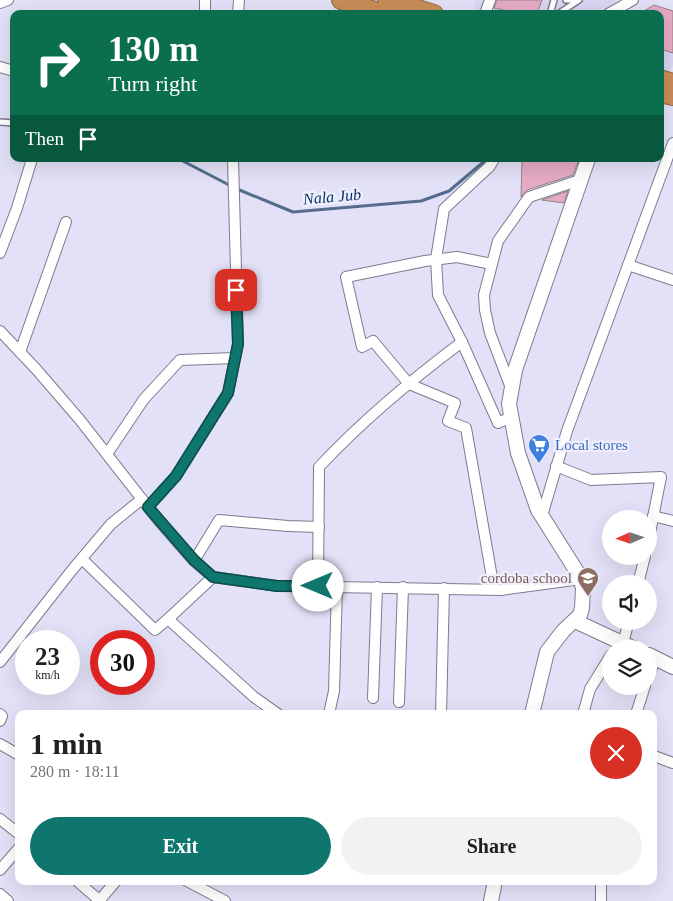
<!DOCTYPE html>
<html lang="en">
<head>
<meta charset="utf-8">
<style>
	:root { --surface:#fff; --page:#f2f2f2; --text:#202124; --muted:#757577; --accent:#0f766e }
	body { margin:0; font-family:Georgia,serif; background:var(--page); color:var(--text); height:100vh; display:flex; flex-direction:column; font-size:19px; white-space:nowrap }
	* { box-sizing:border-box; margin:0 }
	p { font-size:16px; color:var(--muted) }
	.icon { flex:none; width:28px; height:28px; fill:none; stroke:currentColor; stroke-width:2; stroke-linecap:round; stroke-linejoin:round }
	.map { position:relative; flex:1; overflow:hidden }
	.side { position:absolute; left:15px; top:710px; width:642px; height:175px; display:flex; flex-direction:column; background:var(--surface); border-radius:10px; box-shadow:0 5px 20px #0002 }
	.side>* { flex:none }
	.guide { position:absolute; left:10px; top:10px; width:654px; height:152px; border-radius:10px; box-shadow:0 5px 20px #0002; background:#0b6e4f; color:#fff; overflow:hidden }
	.needle { width:32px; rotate:267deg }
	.fabs { position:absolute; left:602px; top:510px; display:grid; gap:10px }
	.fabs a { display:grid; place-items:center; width:55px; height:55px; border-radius:50%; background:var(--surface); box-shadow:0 5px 20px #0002; font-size:25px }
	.speed { position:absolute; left:15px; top:630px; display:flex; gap:10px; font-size:25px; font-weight:700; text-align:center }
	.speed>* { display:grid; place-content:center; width:65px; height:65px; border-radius:50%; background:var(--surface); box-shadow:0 5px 20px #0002; line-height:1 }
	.speed small { font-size:12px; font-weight:400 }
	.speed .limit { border:8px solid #d22; background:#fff; color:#111 }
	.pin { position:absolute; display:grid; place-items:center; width:42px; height:42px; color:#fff; margin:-21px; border-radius:10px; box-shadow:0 2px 8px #0006 }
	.me { position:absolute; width:55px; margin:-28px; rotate:270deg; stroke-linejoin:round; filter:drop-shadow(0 0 4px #0008) }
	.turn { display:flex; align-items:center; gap:18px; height:105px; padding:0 15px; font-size:22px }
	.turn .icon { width:65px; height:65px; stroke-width:2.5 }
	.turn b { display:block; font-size:35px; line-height:42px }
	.then { display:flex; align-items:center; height:48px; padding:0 15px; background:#0003; gap:10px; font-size:19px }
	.round { display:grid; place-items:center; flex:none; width:52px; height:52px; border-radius:26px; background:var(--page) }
	.overview { display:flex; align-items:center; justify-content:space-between; height:85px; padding:0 15px }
	h1 { font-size:30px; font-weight:800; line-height:38px }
	.cta { display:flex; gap:10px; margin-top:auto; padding:10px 15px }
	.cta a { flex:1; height:58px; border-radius:30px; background:var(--accent); color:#fff; font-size:20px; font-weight:800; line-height:58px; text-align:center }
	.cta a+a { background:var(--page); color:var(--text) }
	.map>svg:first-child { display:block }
</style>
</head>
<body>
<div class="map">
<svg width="673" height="901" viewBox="0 0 673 901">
	<rect width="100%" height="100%" fill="#e3e1f7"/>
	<g fill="#d9d5f2">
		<polygon points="475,0 619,0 597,14 477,14 474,9"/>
		<polygon points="654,5 673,11 673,65 668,73 660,70 660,14 639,14"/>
	</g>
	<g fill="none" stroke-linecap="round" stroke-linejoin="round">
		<g stroke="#556c8c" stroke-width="3">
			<polyline points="600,14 608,9"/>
			<polyline points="179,159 231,186"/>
			<polyline points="237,189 293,212 421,201 449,191 487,159"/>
		</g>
	</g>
	<g fill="#e5abc2" stroke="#98818a">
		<polygon points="497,0 542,0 537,14 521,14 494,8"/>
		<polygon points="654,5 673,11 673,53 660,49 660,14 639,14"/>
		<polygon points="522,159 579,159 573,175 527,190 521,197"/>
		<polygon points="568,191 564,203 542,200"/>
	</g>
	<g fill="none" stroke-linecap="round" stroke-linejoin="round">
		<g stroke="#7d7b8f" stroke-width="8">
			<g id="lane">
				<polyline points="566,0 577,0"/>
				<polyline points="550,14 554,0"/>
				<polyline points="558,14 579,0"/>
				<polyline points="0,122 14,123"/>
			</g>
		</g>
		<g stroke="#7d7b8f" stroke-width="12">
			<g id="street">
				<polyline points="205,0 205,14"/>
				<polyline points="0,3 8,0"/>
				<polyline points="238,14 239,0"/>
				<polyline points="485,14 490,0"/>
				<polyline points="608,14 633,0"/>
				<polyline points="0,67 14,71"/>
				<polyline points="0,253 17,208 32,159"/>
				<polyline points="492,264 457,257 425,261 346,277 362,347 373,341 409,384 455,403 448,421 466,428 494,589"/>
				<polyline points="628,265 673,280"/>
				<polyline points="0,331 36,369 80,420 159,521 194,561 213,577 277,586 501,590 581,579"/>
				<polyline points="462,342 438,295 436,259 444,209 490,166 494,159"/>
				<polyline points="20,352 66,222"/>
				<polyline points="511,388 490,333 485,310 484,295 498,241 529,197 580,180"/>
				<polyline points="107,454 144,399 180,360 235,358"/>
				<polyline points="556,466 591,480 661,477 649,538"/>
				<polyline points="148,507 176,476 228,393 238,344 233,159"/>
				<polyline points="542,516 567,431 673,143"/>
				<polyline points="653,516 673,521"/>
				<polyline points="82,559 155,630 168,619"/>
				<polyline points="194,561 219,520 288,526 319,527"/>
				<polyline points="213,577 168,619 254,697 278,714"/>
				<polyline points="638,584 645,556"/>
				<path d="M 318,586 L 319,467 C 362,421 411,380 462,342 L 498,423 L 511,417"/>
				<polyline points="623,643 629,621"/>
				<polyline points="0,662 72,570 111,524 142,499"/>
				<polyline points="649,676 655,658"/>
				<polyline points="373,698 377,587"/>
				<polyline points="399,702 403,587"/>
				<polyline points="0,714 2,716 0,721"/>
				<polyline points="329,714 334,691 337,586"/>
				<polyline points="441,714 444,588"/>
				<polyline points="583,714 590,689 611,655"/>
				<polyline points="636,714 645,686"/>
				<polyline points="0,744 19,755"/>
				<polyline points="654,756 673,763"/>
				<polyline points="0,819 19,834"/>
				<polyline points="0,870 19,848"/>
				<polyline points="77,881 99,900"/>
				<polyline points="187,881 225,901"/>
				<polyline points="601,881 601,901"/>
				<polyline points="0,894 8,901"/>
				<polyline points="99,901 116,881"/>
			</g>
		</g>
		<g stroke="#7d7b8f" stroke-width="16">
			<g id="secondary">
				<polyline points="575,621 635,649"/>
				<polyline points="649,655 673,667"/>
				<polyline points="532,714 547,652 563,631 580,615 582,608 583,588 579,575 538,510 518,453 509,404 515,370 588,159"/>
				<polyline points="491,901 495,881"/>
			</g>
		</g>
		<g stroke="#906a4a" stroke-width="20">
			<g id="highway">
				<polyline points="341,0 384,14"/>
				<polyline points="387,0 434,14"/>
				<polyline points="660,79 673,83"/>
				<polyline points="660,93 673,96"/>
			</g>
		</g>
		<use href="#lane" stroke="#fff" stroke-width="5"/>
		<use href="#street" stroke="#fff" stroke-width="10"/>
		<use href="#secondary" stroke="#fff" stroke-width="14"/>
		<use href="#highway" stroke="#c78d57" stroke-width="18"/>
	</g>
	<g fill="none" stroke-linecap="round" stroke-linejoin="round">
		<g stroke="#0a4d48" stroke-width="12">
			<polyline id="route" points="236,290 238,344 228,393 176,476 148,507 194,560 213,577 277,586 318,586"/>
		</g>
		<use href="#route" stroke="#0f766e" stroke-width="9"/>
	</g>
	<defs>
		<g id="supermarket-pin" transform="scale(1.125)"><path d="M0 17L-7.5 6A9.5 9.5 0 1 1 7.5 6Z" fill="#3f7fe0" stroke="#f1effd"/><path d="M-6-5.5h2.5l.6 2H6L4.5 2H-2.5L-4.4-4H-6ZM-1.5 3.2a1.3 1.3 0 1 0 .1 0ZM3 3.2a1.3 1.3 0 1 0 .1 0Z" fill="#fff"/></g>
		<g id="school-pin" transform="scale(1.125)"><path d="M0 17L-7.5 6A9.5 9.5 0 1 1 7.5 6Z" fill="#8d6e63" stroke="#f1effd"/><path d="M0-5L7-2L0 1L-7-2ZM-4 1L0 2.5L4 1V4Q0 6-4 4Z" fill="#fff"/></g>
	</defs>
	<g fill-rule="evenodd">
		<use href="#supermarket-pin" x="539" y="445"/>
		<use href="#school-pin" x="588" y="578"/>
	</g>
	<g text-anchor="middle" stroke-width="4.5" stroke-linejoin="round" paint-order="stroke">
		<g font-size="15" fill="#366cbe" stroke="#f1effd" text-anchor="start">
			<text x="555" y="450">Local stores</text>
		</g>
		<g font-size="15" fill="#785e54" stroke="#f1effd" text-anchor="end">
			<text x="572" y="583">cordoba school</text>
		</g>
		<g font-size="16" font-style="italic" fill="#033368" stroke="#f1effd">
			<text transform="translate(332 196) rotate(-5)" y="6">Nala Jub</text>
		</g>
	</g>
</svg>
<div class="fabs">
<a><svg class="needle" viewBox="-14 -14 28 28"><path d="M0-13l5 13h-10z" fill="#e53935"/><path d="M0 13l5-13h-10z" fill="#757577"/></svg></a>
<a><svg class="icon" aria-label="sound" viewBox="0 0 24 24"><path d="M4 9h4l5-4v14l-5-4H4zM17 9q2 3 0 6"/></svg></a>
<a><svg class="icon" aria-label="layers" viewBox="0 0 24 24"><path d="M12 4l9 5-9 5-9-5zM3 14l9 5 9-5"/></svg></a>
</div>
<div class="speed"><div>23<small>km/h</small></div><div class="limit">30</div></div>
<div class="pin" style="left:236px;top:290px;background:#d93025"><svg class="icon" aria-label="arrive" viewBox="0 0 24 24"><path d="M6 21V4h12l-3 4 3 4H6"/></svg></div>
<svg class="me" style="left:318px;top:586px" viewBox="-20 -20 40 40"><circle r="19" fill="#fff"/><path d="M0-13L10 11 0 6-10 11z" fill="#0f766e"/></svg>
<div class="guide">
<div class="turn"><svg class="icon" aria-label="right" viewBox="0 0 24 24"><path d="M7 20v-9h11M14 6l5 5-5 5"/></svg><div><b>130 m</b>Turn right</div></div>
<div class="then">Then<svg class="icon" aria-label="arrive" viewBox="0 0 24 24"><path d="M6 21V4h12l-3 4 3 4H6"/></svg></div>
</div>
<section class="side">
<div class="overview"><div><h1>1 min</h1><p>280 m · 18:11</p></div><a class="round" style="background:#d93025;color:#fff"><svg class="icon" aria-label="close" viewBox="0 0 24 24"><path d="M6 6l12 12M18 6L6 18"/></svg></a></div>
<div class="cta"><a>Exit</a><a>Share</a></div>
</section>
</div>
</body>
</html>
